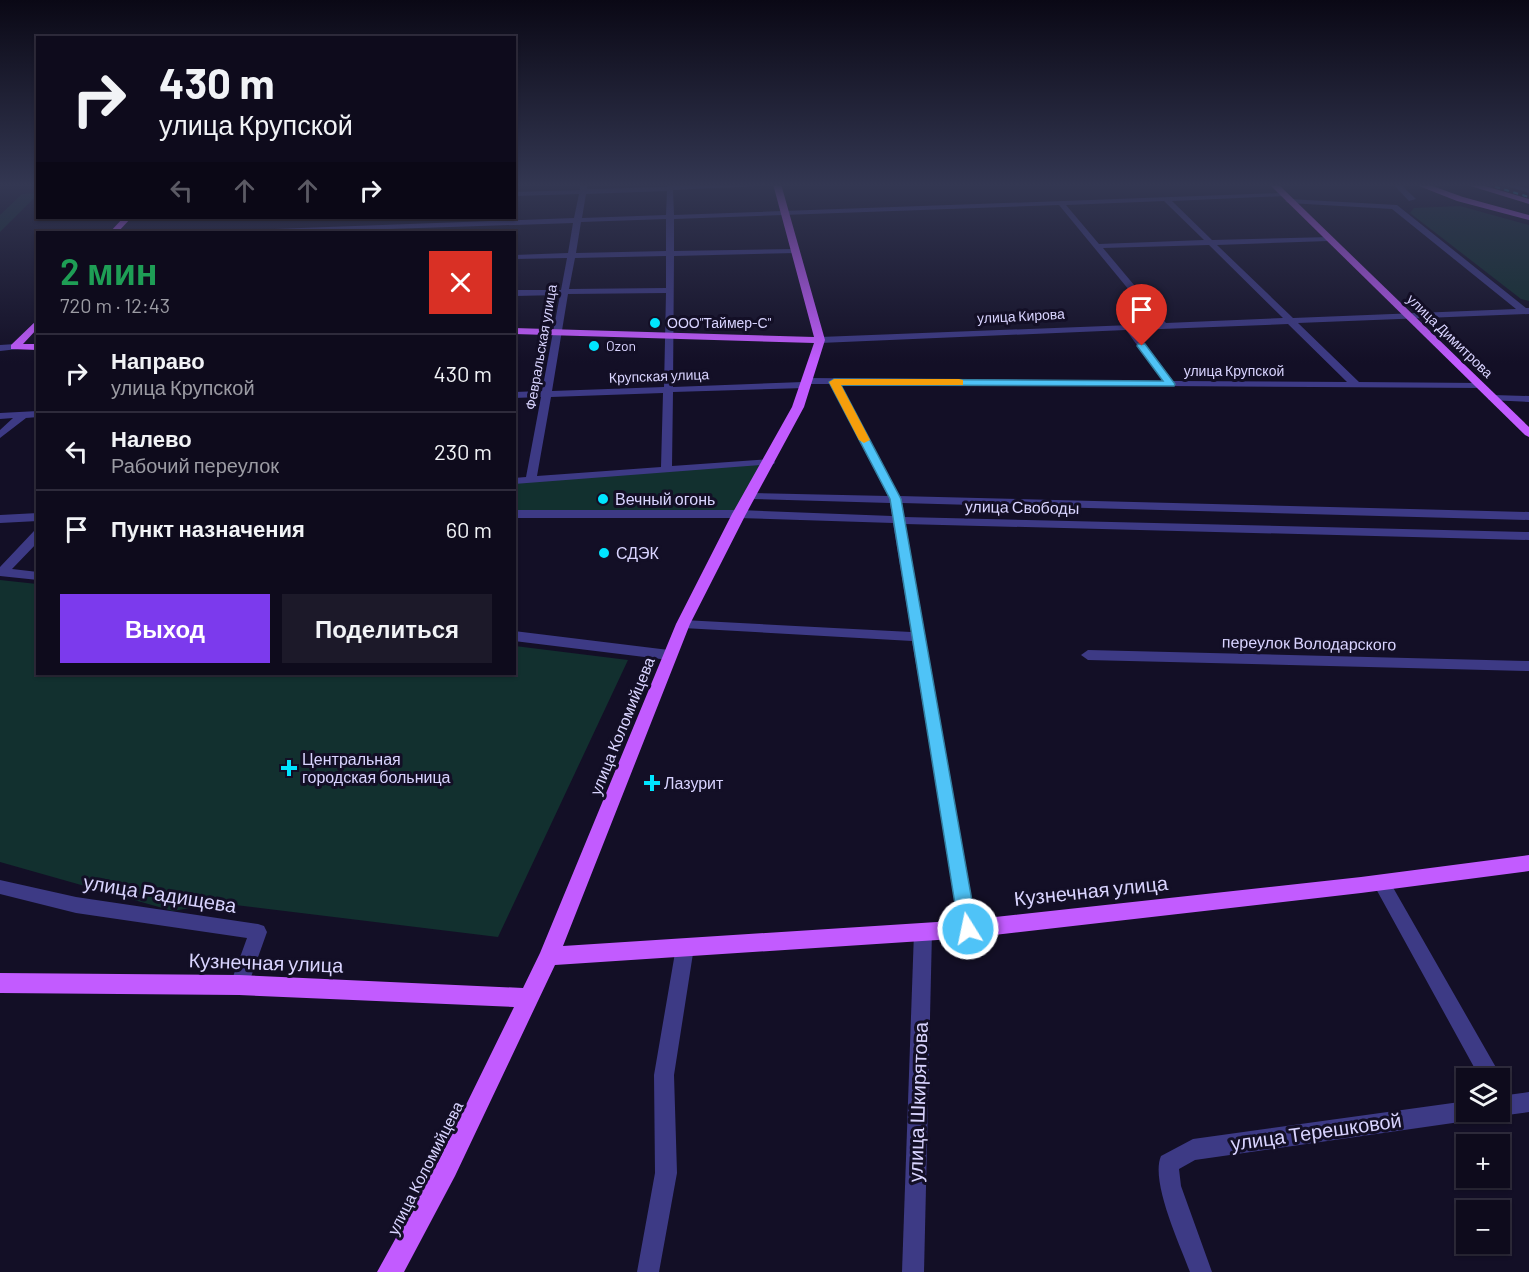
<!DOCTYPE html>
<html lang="ru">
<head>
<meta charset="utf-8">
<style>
	:root { --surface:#0e0b1c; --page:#1c1929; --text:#f1f3f6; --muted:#9b9ba3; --line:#2e2b3b; --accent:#7c3aed }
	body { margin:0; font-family:Barlow,sans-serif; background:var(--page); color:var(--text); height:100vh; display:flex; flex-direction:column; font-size:22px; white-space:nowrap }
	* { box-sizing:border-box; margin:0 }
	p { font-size:20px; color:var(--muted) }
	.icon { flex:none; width:33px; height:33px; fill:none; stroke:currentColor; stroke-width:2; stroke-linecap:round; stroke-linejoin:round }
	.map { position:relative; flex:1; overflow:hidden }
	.panel { position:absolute; left:36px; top:231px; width:480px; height:444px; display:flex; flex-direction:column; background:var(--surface); border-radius:0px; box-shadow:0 2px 4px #0004,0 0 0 2px var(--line) }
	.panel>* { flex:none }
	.banner { position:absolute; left:36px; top:36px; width:480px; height:183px; border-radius:0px; box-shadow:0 2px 4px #0004,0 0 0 2px var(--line); background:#0e0b1c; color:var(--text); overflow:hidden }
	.buttons { position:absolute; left:1456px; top:1068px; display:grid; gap:12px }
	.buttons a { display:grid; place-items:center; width:54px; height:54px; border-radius:0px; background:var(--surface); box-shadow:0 2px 4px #0004,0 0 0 2px var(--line); font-size:30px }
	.pin { position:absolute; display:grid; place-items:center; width:51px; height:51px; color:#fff; margin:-62px -26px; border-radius:50% 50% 50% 0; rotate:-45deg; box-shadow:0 0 6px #0007 }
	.pin .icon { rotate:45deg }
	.me { position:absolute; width:66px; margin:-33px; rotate:350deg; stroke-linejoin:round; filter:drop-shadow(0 0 4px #0008) }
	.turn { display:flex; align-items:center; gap:21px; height:126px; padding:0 24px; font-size:27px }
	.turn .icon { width:78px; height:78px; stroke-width:2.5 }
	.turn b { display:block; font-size:42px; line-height:51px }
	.lanes { display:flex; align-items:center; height:57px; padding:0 24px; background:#0003; justify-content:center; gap:30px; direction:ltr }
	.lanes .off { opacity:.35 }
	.round { display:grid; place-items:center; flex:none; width:63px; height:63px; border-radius:0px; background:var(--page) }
	.headline { display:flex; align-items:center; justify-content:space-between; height:102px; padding:0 24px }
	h1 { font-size:36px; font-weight:600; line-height:45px; color:#1e9e55 }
	.action { display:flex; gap:12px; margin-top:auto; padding:12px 24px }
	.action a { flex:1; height:69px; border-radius:0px; background:var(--accent); color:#fff; font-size:24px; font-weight:600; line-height:69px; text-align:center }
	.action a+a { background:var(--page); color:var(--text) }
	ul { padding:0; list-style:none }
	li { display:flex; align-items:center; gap:18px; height:78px; padding:0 24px; border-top:2px solid var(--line) }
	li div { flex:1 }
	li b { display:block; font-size:22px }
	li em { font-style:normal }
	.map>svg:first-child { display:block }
</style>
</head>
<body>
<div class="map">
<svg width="1529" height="1272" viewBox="0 0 1529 1272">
	<rect width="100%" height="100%" fill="#130f26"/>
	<g fill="#12302f">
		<polygon points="37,193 37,195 0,232 0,215 22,194"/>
		<polygon points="1460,206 1529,225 1529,301 1521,299 1410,213 1414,208"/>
		<polygon points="770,462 739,514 515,514 515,481"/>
		<polygon points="0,580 37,584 38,674 514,674 515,646 628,660 498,937 219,903 173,911 0,862"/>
	</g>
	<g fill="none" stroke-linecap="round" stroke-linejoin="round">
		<g fill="#3d3a85" fill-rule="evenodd">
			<path d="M 580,184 L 587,184 L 587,189 L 667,187 L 667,184 L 673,184 L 673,186 L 800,184 L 673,190 L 674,215 L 1282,193 L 1284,194 L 1284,196 L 1172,201 L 1212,240 L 1331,237 L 1332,239 L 1328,241 L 1217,245 L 1293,318 L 1516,309 L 1392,209 L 1289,203 L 1285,201 L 1289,199 L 1397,205 L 1526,308 L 1529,308 L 1529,314 L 1298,323 L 1359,382 L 1480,383 L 1485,386 L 1483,388 L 840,384 L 899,496 L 1529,512 L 1529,520 L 902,503 L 904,517 L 1529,532 L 1529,540 L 905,524 L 977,929 L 974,935 L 968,937 L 962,935 L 912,641 L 683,628 L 676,624 L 683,620 L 911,632 L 893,523 L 739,518 L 514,518 L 514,510 L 739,510 L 892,516 L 890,503 L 751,499 L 745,496 L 751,493 L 888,496 L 830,384 L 809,384 L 808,387 L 805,388 L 673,392 L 672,466 L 770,459 L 775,462 L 774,464 L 514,484 L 514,478 L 526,477 L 541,397 L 514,398 L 514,392 L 542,391 L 560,295 L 514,296 L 514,290 L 561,290 L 567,258 L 514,259 L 514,255 L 568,253 L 573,223 L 298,232 L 245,232 L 249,230 L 574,218 L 579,194 L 514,196 L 514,192 L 580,190 ZM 667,191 L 666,215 L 582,218 L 586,194 ZM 1164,201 L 1204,240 L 1099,244 L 1066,205 ZM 1059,205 L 1157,324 L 820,337 L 815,340 L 820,343 L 1126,330 L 1163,381 L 807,378 L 804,379 L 803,382 L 673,387 L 674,256 L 796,253 L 800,251 L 796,249 L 674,251 L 674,219 ZM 666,219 L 666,251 L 576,253 L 581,222 ZM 1209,245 L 1283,318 L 1166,323 L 1103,248 ZM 666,256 L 666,288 L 569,289 L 575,258 ZM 666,293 L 664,387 L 552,391 L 568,294 ZM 1288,324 L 1347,382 L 1173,381 L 1135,330 ZM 663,393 L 661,467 L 537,476 L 551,397 Z"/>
			<polygon points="1393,184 1400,184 1416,199 1409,201"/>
			<polygon points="1499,184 1512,184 1529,189 1529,193"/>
			<polygon points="35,243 38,243 38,249 34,247"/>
			<polygon points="15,344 20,347 18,349 0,351 0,345"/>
			<polygon points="1493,395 1529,396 1529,402 1489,400 1488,398"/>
			<polygon points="38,411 38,417 26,418 0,438 0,430 13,418 0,419 0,413"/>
			<polygon points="38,513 38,521 0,523 0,515"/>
			<polygon points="38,530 38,542 12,569 38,572 38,580 0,576 0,567 34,531"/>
			<polygon points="514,631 669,650 676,655 669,660 514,641"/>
			<polygon points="1088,650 1529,661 1529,671 1088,660 1081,655"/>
			<polygon points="1381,875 1387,877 1498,1071 1501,1078 1500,1080 1500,1078 1480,1078 1375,887 1372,882 1375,877"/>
			<polygon points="0,880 76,897 258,924 264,926 267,932 246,991 239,994 232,991 230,985 247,938 76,913 0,894"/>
			<polygon points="923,924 929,926 932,932 924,1272 902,1272 914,932 917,926"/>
			<polygon points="685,939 691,941 694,947 674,1075 677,1173 659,1272 637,1272 655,1173 654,1075 676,947 679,941"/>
			<polygon points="1529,1092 1529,1112 1500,1116 1493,1113 1492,1112 1500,1112 1500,1096"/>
			<path d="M 1467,1101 L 1467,1112 L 1477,1112 L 1474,1118 L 1467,1121 L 1195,1160 L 1179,1169 L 1181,1186 L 1212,1272 L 1190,1272 C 1180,1245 1150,1181 1161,1156 L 1193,1139 Z"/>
		</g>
		<g fill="#c25bff" fill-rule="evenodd">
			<polygon points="773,184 781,184 825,340 804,407 746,514 690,624 563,946 968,920 1361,877 1529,855 1529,871 1361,893 968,938 555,965 455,1176 404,1272 377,1272 439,1160 514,1007 239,995 0,993 0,973 239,975 523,988 540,953 676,624 732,514 792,407 814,343 514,334 514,328 814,337"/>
			<polygon points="1269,184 1278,184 1529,427 1529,437 1525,435"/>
			<polygon points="1414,184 1427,184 1463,197 1529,215 1529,220 1457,201"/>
			<polygon points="1464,184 1478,184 1529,199 1529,204"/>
			<polygon points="123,218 131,218 118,232 110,232"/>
			<polygon points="38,319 38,328 23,344 38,344 38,350 11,349 11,345"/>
		</g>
		<polyline stroke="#00e5ff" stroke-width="2" stroke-dasharray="5 4.5" stroke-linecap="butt" points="1486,184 1529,197"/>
	</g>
	<linearGradient id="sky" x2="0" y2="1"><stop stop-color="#0a0815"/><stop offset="0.51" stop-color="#333752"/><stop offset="1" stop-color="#333752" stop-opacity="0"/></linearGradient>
	<rect width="1529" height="363" fill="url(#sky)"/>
	<polygon fill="#4fc3f7" stroke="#337fa1" stroke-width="1.5" points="1138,344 1145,344 1175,384 1174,386 841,385 901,499 977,929 974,934 968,937 962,934 959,929 890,499 829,382 834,379 1163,381 1137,346"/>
	<polygon fill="#f59e0b" points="959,379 963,380 963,385 841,385 870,440 864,443 859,440 829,382 834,379"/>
	<g fill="#00e5ff" stroke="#130f26" stroke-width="2">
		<circle cx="655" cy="323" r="6"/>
		<circle cx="594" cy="346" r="6"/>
		<circle cx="603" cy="499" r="6"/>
		<circle cx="604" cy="553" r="6"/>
		<path d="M286 759h6v6h6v6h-6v6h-6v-6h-6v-6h6z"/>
		<path d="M649 774h6v6h6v6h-6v6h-6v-6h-6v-6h6z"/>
	</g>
	<g text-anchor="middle" stroke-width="6" stroke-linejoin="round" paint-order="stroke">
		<g font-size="14" fill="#d9d4ff" stroke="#130f26">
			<text transform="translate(1021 316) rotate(-3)" y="5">улица Кирова</text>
			<text transform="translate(1450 336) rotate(44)" y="5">улица Димитрова</text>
			<text transform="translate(541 347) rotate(-80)" y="5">Февральская улица</text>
			<text x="1234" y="376">улица Крупской</text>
			<text transform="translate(659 376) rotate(-2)" y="5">Крупская улица</text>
		</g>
		<g font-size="14" fill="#d9d4ff" stroke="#130f26" text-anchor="start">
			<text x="667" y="328">ООО"Таймер-С"</text>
			<text x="606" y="351">Ozon</text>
		</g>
		<g font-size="16" fill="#d9d4ff" stroke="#130f26" text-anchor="start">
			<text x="615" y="505">Вечный огонь</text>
			<text x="616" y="559">СДЭК</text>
			<text x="302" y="765">Центральная<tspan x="302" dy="18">городская больница</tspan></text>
			<text x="664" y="789">Лазурит</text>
		</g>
		<g font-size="16" fill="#d9d4ff" stroke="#130f26">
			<text transform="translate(1022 507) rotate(1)" y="6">улица Свободы</text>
			<text transform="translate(1309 643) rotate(1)" y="6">переулок Володарского</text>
			<text transform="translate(622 726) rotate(-68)" y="6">улица Коломийцева</text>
			<text transform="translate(425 1168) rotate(-63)" y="6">улица Коломийцева</text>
		</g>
		<g font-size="20" fill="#d9d4ff" stroke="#130f26">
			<text transform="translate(1091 891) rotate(-6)" y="7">Кузнечная улица</text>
			<text transform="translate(160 894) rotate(9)" y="7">улица Радищева</text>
			<text transform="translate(266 963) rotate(2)" y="7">Кузнечная улица</text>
			<text transform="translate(918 1102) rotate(-88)" y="7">улица Шкирятова</text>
			<text transform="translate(1316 1132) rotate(-8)" y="7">улица Терешковой</text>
		</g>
	</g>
</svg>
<div class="buttons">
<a><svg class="icon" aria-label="layers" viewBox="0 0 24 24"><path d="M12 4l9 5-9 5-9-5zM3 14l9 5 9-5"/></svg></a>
<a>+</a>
<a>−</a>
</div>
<div class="pin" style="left:1142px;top:346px;background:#d93025"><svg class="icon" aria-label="arrive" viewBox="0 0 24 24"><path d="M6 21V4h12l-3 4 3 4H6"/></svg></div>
<svg class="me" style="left:968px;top:929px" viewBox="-20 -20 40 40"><circle r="17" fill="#4fc3f7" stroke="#fff" stroke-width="3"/><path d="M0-11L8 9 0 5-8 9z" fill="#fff"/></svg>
<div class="banner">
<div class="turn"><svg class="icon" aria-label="right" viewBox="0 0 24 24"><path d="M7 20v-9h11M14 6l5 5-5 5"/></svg><div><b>430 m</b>улица Крупской</div></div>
<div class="lanes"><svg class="icon off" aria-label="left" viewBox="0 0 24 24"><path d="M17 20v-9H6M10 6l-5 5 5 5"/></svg><svg class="icon off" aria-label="ahead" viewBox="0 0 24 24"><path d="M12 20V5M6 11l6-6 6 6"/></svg><svg class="icon off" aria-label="ahead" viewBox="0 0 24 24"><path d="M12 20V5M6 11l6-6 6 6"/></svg><svg class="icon" aria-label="right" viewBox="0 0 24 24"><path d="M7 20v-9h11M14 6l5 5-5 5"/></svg></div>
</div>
<section class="panel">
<div class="headline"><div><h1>2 мин</h1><p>720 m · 12:43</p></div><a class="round" style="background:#d93025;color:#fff"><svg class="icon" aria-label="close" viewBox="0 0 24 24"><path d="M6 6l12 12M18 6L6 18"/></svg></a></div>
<ul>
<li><svg class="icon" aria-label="right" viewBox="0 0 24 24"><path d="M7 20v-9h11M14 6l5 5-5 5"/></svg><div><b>Направо</b><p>улица Крупской</p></div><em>430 m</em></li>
<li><svg class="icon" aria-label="left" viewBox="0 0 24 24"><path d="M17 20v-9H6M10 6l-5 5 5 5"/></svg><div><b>Налево</b><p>Рабочий переулок</p></div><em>230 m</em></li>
<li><svg class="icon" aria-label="arrive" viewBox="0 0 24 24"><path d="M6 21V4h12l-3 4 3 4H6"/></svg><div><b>Пункт назначения</b></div><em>60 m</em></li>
</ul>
<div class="action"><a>Выход</a><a>Поделиться</a></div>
</section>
</div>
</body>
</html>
